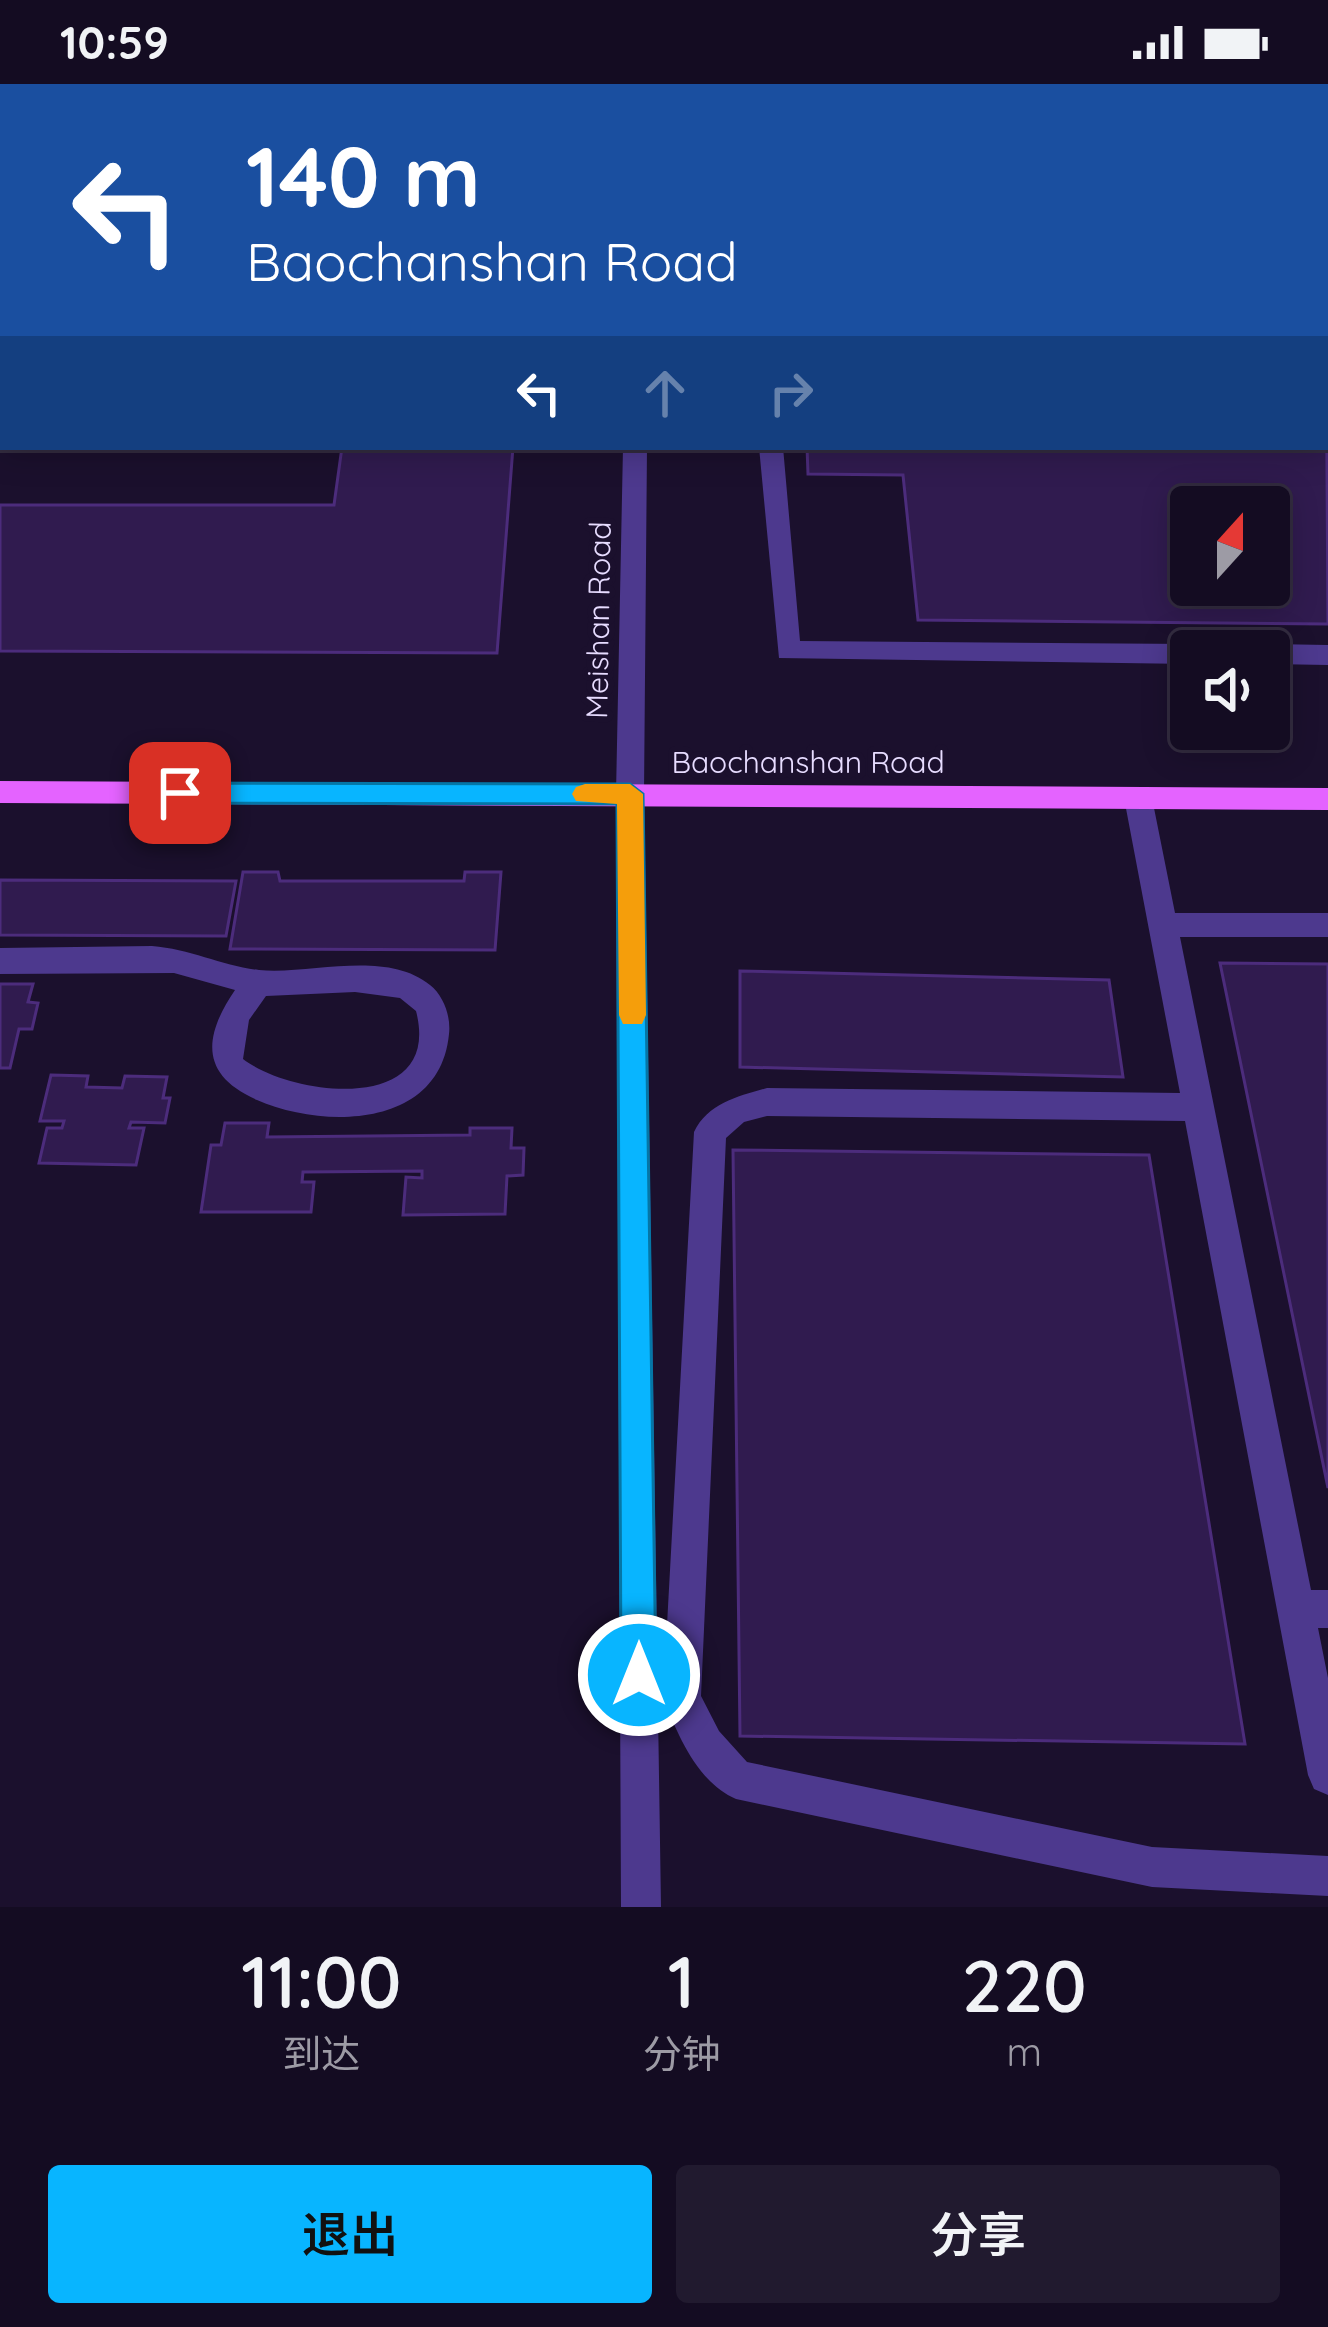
<!DOCTYPE html>
<html lang="zh">
<head>
<meta charset="utf-8">
<style>
	:root { --surface:#140c22; --page:#211a2f; --text:#f1f3f6; --muted:#9d9ba5; --line:#332c40; --accent:#08b5ff }
	body { margin:0; font-family:Quicksand,"Noto Sans SC",sans-serif; background:var(--page); color:var(--text); height:100vh; display:flex; flex-direction:column; font-size:45px; white-space:nowrap }
	* { box-sizing:border-box; margin:0 }
	p { font-size:39px; color:var(--muted) }
	.icon { flex:none; width:66px; height:66px; fill:none; stroke:currentColor; stroke-width:2; stroke-linecap:round; stroke-linejoin:round }
	.map { position:relative; height:1823px; overflow:hidden }
	.panel { display:flex; flex-direction:column; background:var(--surface); flex:1 }
	.panel>* { flex:none }
	.banner { position:absolute; left:0px; top:0px; width:1329px; height:366px; box-shadow:0 6px 30px #0003,0 0 0 3px var(--line); background:#1a4fa0; color:#fff; overflow:hidden }
	.needle { width:78px; rotate:21deg }
	.buttons { position:absolute; left:1170px; top:402px; display:grid; gap:24px }
	.buttons a { display:grid; place-items:center; width:120px; height:120px; border-radius:12px; background:var(--surface); box-shadow:0 6px 30px #0003,0 0 0 3px var(--line); font-size:60px }
	.pin { position:absolute; display:grid; place-items:center; width:102px; height:102px; color:#fff; margin:-51px; border-radius:24px; box-shadow:0 6px 18px #0006 }
	.me { position:absolute; width:132px; margin:-66px; rotate:0deg; stroke-linejoin:round; filter:drop-shadow(0 0 9px #0008) }
	.turn { display:flex; align-items:center; gap:42px; height:252px; padding:0 48px; font-size:54px }
	.turn .icon { width:156px; height:156px; stroke-width:2.5 }
	.turn b { display:block; font-size:84px; line-height:102px }
	.lanes { display:flex; align-items:center; height:114px; padding:0 48px; background:#0003; justify-content:center; gap:60px; direction:ltr }
	.lanes .off { opacity:.35 }
	.eta { display:flex; justify-content:space-evenly; align-items:center; height:204px; text-align:center }
	.eta b { font-size:72px; font-weight:600; line-height:84px }
	.action { display:flex; gap:24px; margin-top:auto; padding:24px 48px }
	.action a { flex:1; height:138px; border-radius:12px; background:var(--accent); color:#111; font-size:48px; font-weight:600; line-height:138px; text-align:center }
	.action a+a { background:var(--page); color:var(--text) }
	.status { display:flex; justify-content:space-between; align-items:center; height:84px; padding:0 60px; background:var(--surface); direction:ltr }
	.status svg { height:33px; fill:currentColor }
	.map>svg:first-child { display:block }
</style>
</head>
<body>
<div class="status"><b>10:59</b><svg viewBox="0 0 49 12"><path d="M0 12V9h3v3zM5 12V6h3v6zM10 12V3h3v9zM15 12V0h3v12zM26 1h20v11H26zM47 4h2v5h-2z"/></svg></div>
<div class="map">
<svg width="1328" height="1823" viewBox="0 0 1328 1823">
	<rect width="100%" height="100%" fill="#1b102d"/>
	<g fill="#301b4f" stroke="#4c2c7c" stroke-width="3" fill-rule="evenodd">
		<rect x="0" y="228" width="3" height="122"/>
		<path d="M 1326,234 L 1328,540 L 918,536 L 903,391 L 808,390 L 807,363 L 1326,363 ZM 1191,423 L 1269,423 L 1269,501 L 1191,501 Z"/>
		<polygon points="342,363 513,363 497,569 0,567 0,421 334,421"/>
		<polygon points="243,788 278,788 280,797 464,797 465,788 501,788 495,866 230,865"/>
		<polygon points="0,796 236,797 226,852 0,851"/>
		<polygon points="1220,879 1328,880 1328,1404"/>
		<polygon points="740,887 1109,896 1123,993 740,983"/>
		<polygon points="0,900 33,900 28,918 38,919 32,945 19,945 10,984 0,984"/>
		<polygon points="51,991 88,992 86,1003 122,1004 125,992 167,993 163,1014 170,1014 165,1039 131,1038 129,1044 144,1044 136,1081 39,1079 47,1044 62,1044 64,1037 40,1037"/>
		<polygon points="225,1039 269,1039 267,1053 470,1051 470,1044 512,1044 511,1064 524,1064 523,1091 507,1092 505,1130 403,1131 406,1093 422,1094 422,1087 303,1088 302,1098 314,1098 311,1128 201,1128 211,1061 221,1061"/>
		<polygon points="733,1066 1149,1071 1245,1660 740,1652"/>
	</g>
	<g fill="none" stroke-linecap="round" stroke-linejoin="round">
		<g fill="#4d398e" fill-rule="evenodd">
			<polygon points="97,0 118,0 95,3"/>
			<rect x="630" y="0" width="20" height="3"/>
			<polygon points="737,0 757,0 758,3 738,3"/>
			<rect x="0" y="8" width="3" height="12"/>
			<rect x="1326" y="190" width="2" height="14"/>
			<polygon points="623,363 647,363 644,710 661,1823 621,1823 616,710"/>
			<polygon points="759,363 783,363 800,557 1191,560 1202,567 1191,567 1191,580 779,574"/>
			<polygon points="1269,560 1328,561 1328,581 1269,580 1269,567 1258,567"/>
			<path d="M 1138,703 L 1152,714 L 1175,829 L 1328,829 L 1328,853 L 1180,853 L 1311,1506 L 1328,1506 L 1328,1544 L 1318,1544 L 1328,1594 L 1328,1711 L 1314,1705 L 1308,1691 L 1185,1037 L 767,1032 L 744,1038 L 726,1054 L 701,1612 L 719,1647 L 747,1678 L 1152,1763 L 1328,1772 L 1328,1812 L 1152,1803 L 736,1715 C 697,1698 678,1651 663,1614 L 694,1048 C 708,1019 739,1012 767,1004 L 1180,1009 L 1124,714 Z"/>
			<path d="M 152,862 C 190,865 223,882 259,886 C 311,891 385,865 430,901 C 444,912 451,933 449,950 C 440,1045 323,1045 257,1016 C 200,991 203,953 235,906 L 174,889 L 0,890 L 0,864 ZM 355,908 L 400,914 L 416,927 C 443,1031 293,1013 243,975 L 249,936 L 266,912 Z"/>
		</g>
		<polygon fill="#e463ff" fill-rule="evenodd" points="0,697 1328,704 1328,726 0,719"/>
	</g>
	<polygon fill="#08b5ff" stroke="#0576a6" stroke-width="3" points="180,699 630,700 643,710 656,1591 651,1603 639,1608 627,1603 621,1591 617,720 180,719 167,709"/>
	<polygon fill="#f59e0b" points="585,700 630,700 643,710 646,931 642,940 623,940 619,931 617,720 576,717 572,710 576,703"/>
	<g text-anchor="middle" stroke-width="12" stroke-linejoin="round" paint-order="stroke">
		<g font-size="30" fill="#e7dcff" stroke="#1b102d">
			<text transform="translate(599 536) rotate(-89)" y="10">Meishan Road</text>
			<text x="808" y="689">Baochanshan Road</text>
		</g>
	</g>
</svg>
<div class="buttons">
<a><svg class="needle" viewBox="-14 -14 28 28"><path d="M0-13l5 13h-10z" fill="#e53935"/><path d="M0 13l5-13h-10z" fill="#9d9ba5"/></svg></a>
<a><svg class="icon" aria-label="sound" viewBox="0 0 24 24"><path d="M4 9h4l5-4v14l-5-4H4zM17 9q2 3 0 6"/></svg></a>
</div>
<div class="pin" style="left:180px;top:709px;background:#d93025"><svg class="icon" aria-label="arrive" viewBox="0 0 24 24"><path d="M6 21V4h12l-3 4 3 4H6"/></svg></div>
<svg class="me" style="left:639px;top:1591px" viewBox="-20 -20 40 40"><circle r="17" fill="#08b5ff" stroke="#fff" stroke-width="3"/><path d="M0-11L8 9 0 5-8 9z" fill="#fff"/></svg>
<div class="banner">
<div class="turn"><svg class="icon" aria-label="left" viewBox="0 0 24 24"><path d="M17 20v-9H6M10 6l-5 5 5 5"/></svg><div><b>140 m</b>Baochanshan Road</div></div>
<div class="lanes"><svg class="icon" aria-label="left" viewBox="0 0 24 24"><path d="M17 20v-9H6M10 6l-5 5 5 5"/></svg><svg class="icon off" aria-label="ahead" viewBox="0 0 24 24"><path d="M12 20V5M6 11l6-6 6 6"/></svg><svg class="icon off" aria-label="right" viewBox="0 0 24 24"><path d="M7 20v-9h11M14 6l5 5-5 5"/></svg></div>
</div>
</div>
<section class="panel">
<div class="eta">
<div><b>11:00</b><p>到达</p></div>
<div><b>1</b><p>分钟</p></div>
<div><b>220</b><p>m</p></div>
</div>
<div class="action"><a>退出</a><a>分享</a></div>
</section>
</body>
</html>
